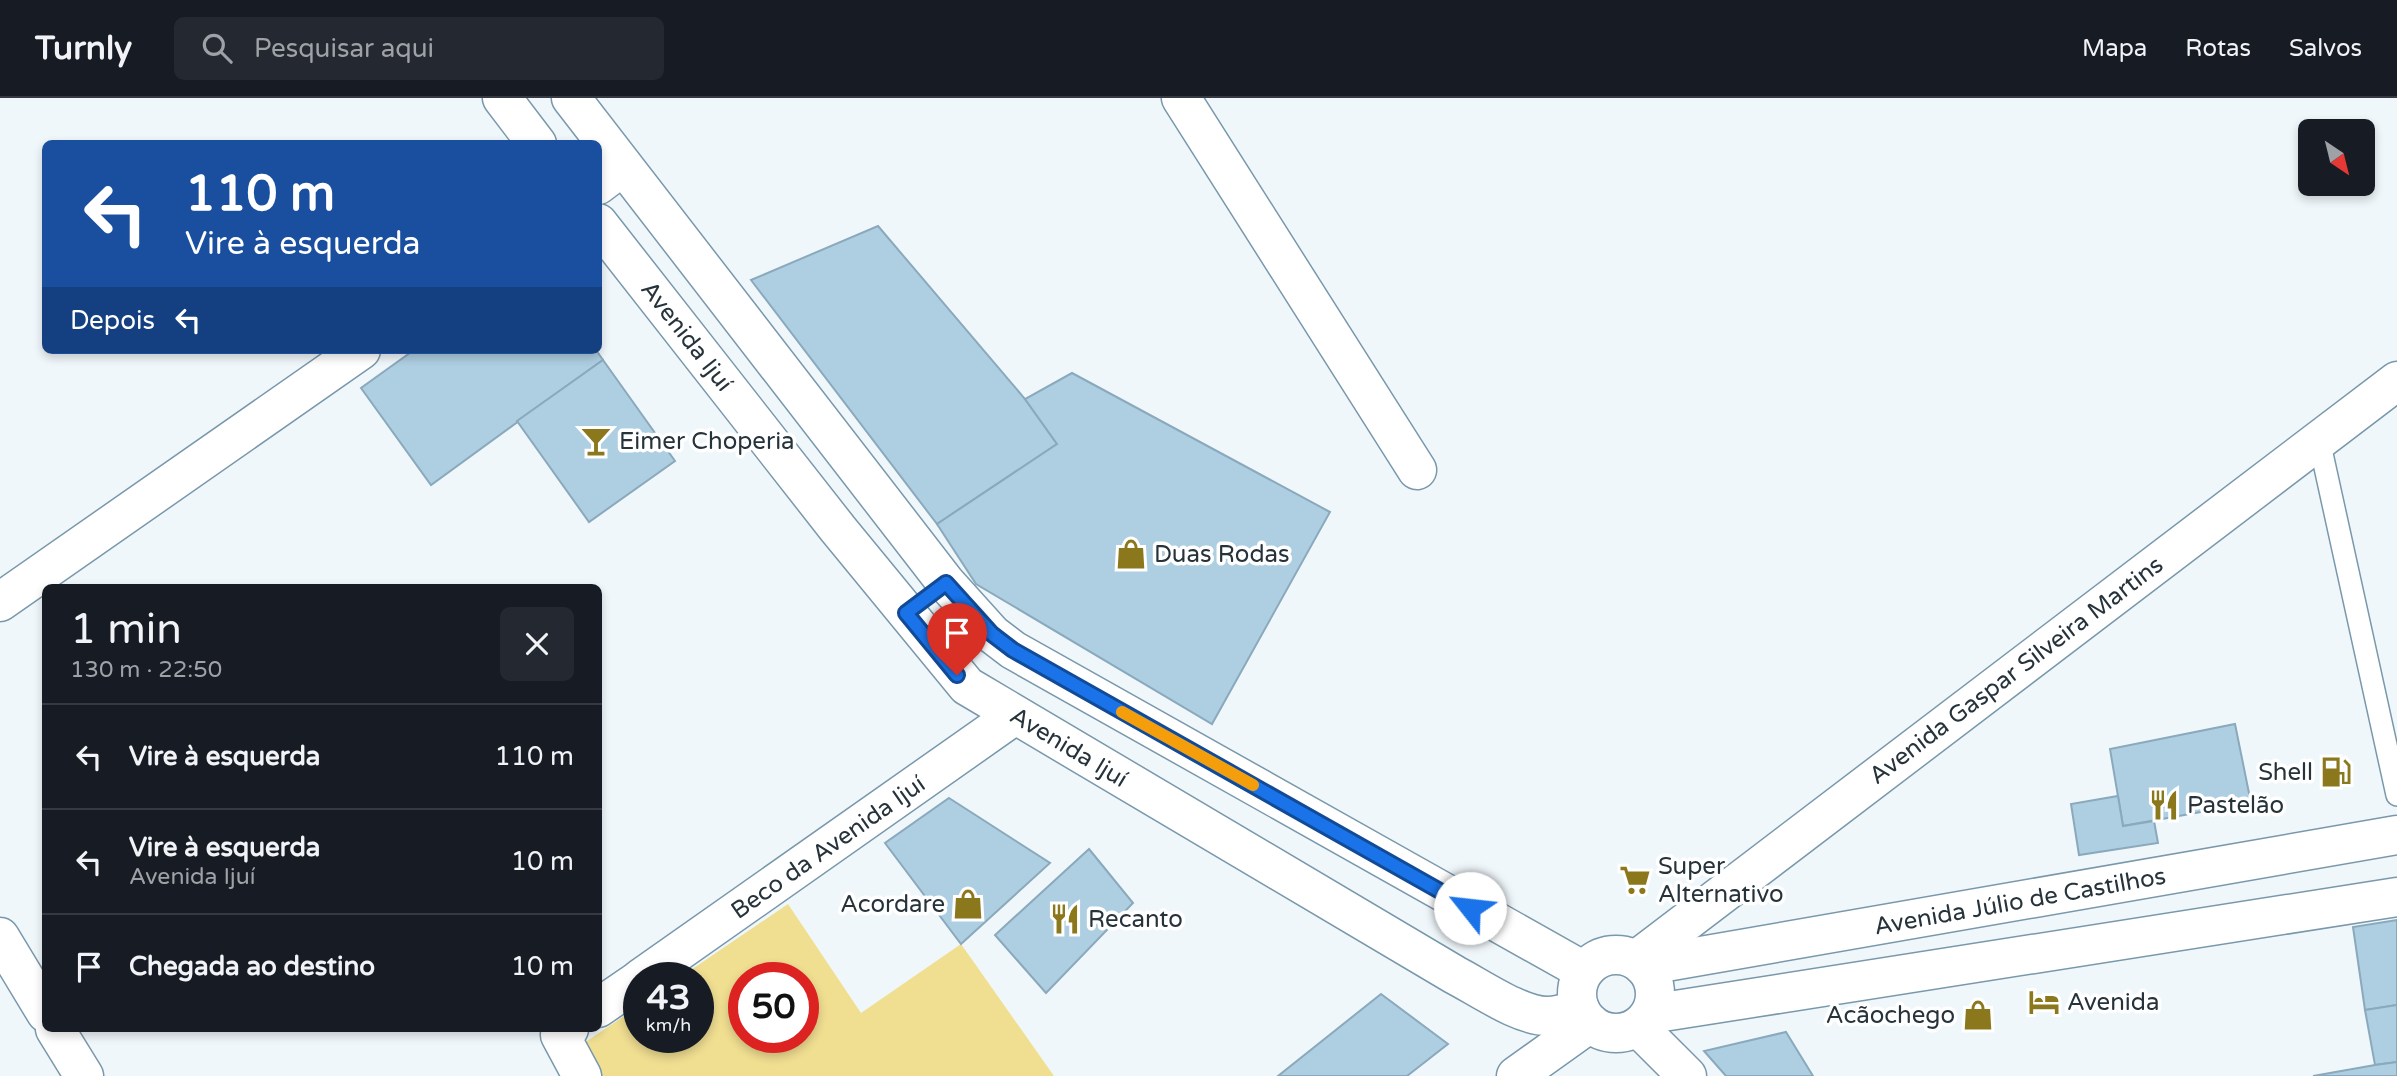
<!DOCTYPE html>
<html lang="pt">
<head>
<meta charset="utf-8">
<style>
	:root { --surface:#171b24; --page:#242831; --text:#f1f3f6; --muted:#9ea1a6; --line:#363941 }
	body { margin:0; font-family:"Varela Round",sans-serif; background:var(--page); color:var(--text); height:100vh; display:flex; flex-direction:column; font-size:26px; white-space:nowrap }
	* { box-sizing:border-box; margin:0 }
	p { font-size:23px; color:var(--muted) }
	.icon { flex:none; width:38px; height:38px; fill:none; stroke:currentColor; stroke-width:2; stroke-linecap:round; stroke-linejoin:round }
	.map { position:relative; flex:1; overflow:hidden }
	.details { position:absolute; left:42px; top:486px; width:560px; height:448px; display:flex; flex-direction:column; background:var(--surface); border-radius:10px; box-shadow:0 4px 10px #0003 }
	.details>* { flex:none }
	.guide { position:absolute; left:42px; top:42px; width:560px; height:214px; border-radius:10px; box-shadow:0 4px 10px #0003; background:#1a4fa0; color:#fff; overflow:hidden }
	.needle { width:46px; rotate:145deg }
	.tools { position:absolute; left:2298px; top:21px; display:grid; gap:14px }
	.tools a { display:grid; place-items:center; width:77px; height:77px; border-radius:10px; background:var(--surface); box-shadow:0 4px 10px #0003; font-size:35px }
	.speed { position:absolute; left:623px; top:864px; display:flex; gap:14px; font-size:35px; font-weight:700; text-align:center }
	.speed>* { display:grid; place-content:center; width:91px; height:91px; border-radius:50%; background:var(--surface); box-shadow:0 4px 10px #0003; line-height:1 }
	.speed small { font-size:18px; font-weight:400 }
	.speed .limit { border:10px solid #d22; background:#fff; color:#111 }
	.pin { position:absolute; display:grid; place-items:center; width:60px; height:60px; color:#fff; margin:-72px -30px; border-radius:50% 50% 50% 0; rotate:-45deg; box-shadow:0 0 7px #0007 }
	.pin .icon { rotate:45deg }
	.me { position:absolute; width:77px; margin:-38px; rotate:299deg; stroke-linejoin:round; filter:drop-shadow(0 0 5px #0008) }
	.turn { display:flex; align-items:center; gap:24px; height:147px; padding:0 28px; font-size:32px }
	.turn .icon { width:91px; height:91px; stroke-width:2.5 }
	.turn b { display:block; font-size:49px; line-height:60px }
	.then { display:flex; align-items:center; height:66px; padding:0 28px; background:#0003; gap:14px; font-size:26px }
	.round { display:grid; place-items:center; flex:none; width:74px; height:74px; border-radius:10px; background:var(--page) }
	.summary { display:flex; align-items:center; justify-content:space-between; height:119px; padding:0 28px }
	h1 { font-size:42px; font-weight:600; line-height:52px }
	ul { padding:0; list-style:none }
	li { display:flex; align-items:center; gap:21px; height:105px; padding:0 28px; border-top:2px solid var(--line) }
	li div { flex:1 }
	li b { display:block; font-size:26px }
	li em { font-style:normal }
	header { display:flex; align-items:center; gap:42px; box-sizing:border-box; height:98px; padding:0 35px; background:var(--surface); border-bottom:2px solid var(--line) }
	header strong { font-size:33px }
	nav { display:flex; gap:38px; margin-inline-start:auto; font-size:24px }
	.search { width:490px; height:63px; background:var(--page); display:flex; align-items:center; gap:18px; box-sizing:border-box; padding:0 24px; border-radius:10px; color:var(--muted); font-size:26px }
	.map>svg:first-child { display:block }
</style>
</head>
<body>
<header>
<strong>Turnly</strong>
<div class="search"><svg class="icon" aria-label="search" viewBox="0 0 24 24"><circle cx="10" cy="10" r="6"/><path d="M15 15l6 6"/></svg>Pesquisar aqui</div>
<nav><a>Mapa</a><a>Rotas</a><a>Salvos</a></nav>
</header>
<div class="map">
<svg width="2397" height="978" viewBox="0 0 2397 978">
	<rect width="100%" height="100%" fill="#f0f7fb"/>
	<path fill="#f0de91" fill-rule="evenodd" d="M 788,806 L 861,915 L 961,846 L 1054,978 L 593,978 L 578,949 L 639,908 L 639,940 L 698,940 L 698,880 L 679,880 ZM 744,880 L 803,880 L 803,940 L 744,940 Z"/>
	<g fill="#aecee2" stroke="#8aa9bd" stroke-width="2">
		<polygon points="878,128 1025,301 1057,346 937,426 751,182"/>
		<polygon points="414,252 596,252 603,262 431,387 361,290"/>
		<polygon points="603,262 675,363 589,424 517,323"/>
		<polygon points="1072,275 1330,414 1212,626 976,486 937,426 1057,346 1025,301"/>
		<polygon points="2235,626 2251,705 2123,728 2110,651"/>
		<polygon points="2118,698 2123,728 2154,723 2158,745 2079,757 2071,706"/>
		<polygon points="949,700 1050,765 961,846 885,745"/>
		<polygon points="1089,751 1133,805 1046,895 995,837"/>
		<polygon points="2397,822 2397,907 2365,912 2353,829"/>
		<polygon points="1381,896 1448,946 1407,978 1278,978"/>
		<polygon points="2397,907 2397,964 2375,967 2365,912"/>
		<polygon points="1786,934 1813,978 1726,978 1704,953"/>
		<polygon points="2397,964 2397,978 2313,978 2375,967"/>
	</g>
	<g fill="none" stroke-linecap="round" stroke-linejoin="round">
		<g stroke="#7998ab" stroke-width="24">
			<polyline id="service" points="2319,342 2397,697"/>
		</g>
		<g stroke="#7998ab" stroke-width="41">
			<g id="minor">
				<polyline points="1181,0 1417,372"/>
				<polyline points="598,87 623,68"/>
				<polyline points="0,504 361,252"/>
				<polyline points="641,880 1015,617"/>
				<polyline points="598,910 639,882"/>
				<polyline points="1638,929 1687,978"/>
				<polyline points="569,931 560,937 582,978"/>
			</g>
		</g>
		<g stroke="#7998ab" stroke-width="41">
			<g id="tertiary">
				<polyline points="0,839 46,915"/>
				<polyline points="1636,862 2397,283"/>
				<polyline points="55,931 84,978"/>
				<polyline points="1516,978 1590,925"/>
			</g>
		</g>
		<g stroke="#7998ab" stroke-width="41">
			<g id="secondary">
				<polyline points="502,0 537,46"/>
				<polyline points="571,0 946,485 992,536 1013,552 1584,873"/>
				<path d="M 598,125 L 838,431 L 967,588 L 1455,877 C 1480,890 1520,918 1547,918 C 1558,918 1570,914 1580,911"/>
				<circle cx="1616" cy="896" r="39"/>
				<polyline points="1643,868 2397,737"/>
				<polyline points="1650,916 2397,799"/>
			</g>
		</g>
		<use href="#service" stroke="#fff" stroke-width="21"/>
		<use href="#minor" stroke="#fff" stroke-width="38"/>
		<use href="#tertiary" stroke="#fff" stroke-width="38"/>
		<use href="#secondary" stroke="#fff" stroke-width="38"/>
	</g>
	<g fill="none" stroke-linecap="round" stroke-linejoin="round">
		<g stroke="#114b97" stroke-width="18">
			<polyline id="route" points="957,577 906,515 946,485 992,536 1013,552 1470,810"/>
		</g>
		<use href="#route" stroke="#1a73e8" stroke-width="12"/>
		<polyline stroke="#f59e0b" stroke-width="12" points="1122,614 1253,687"/>
	</g>
	<defs>
		<g id="bar-bare" transform="scale(2.415)"><path d="M-6-5H6L.8 .8V4.5H3.5V6h-7V4.5H-.8V.8Z" fill="#8b781d" stroke="#fff" stroke-width="2.5" paint-order="stroke"/></g>
		<g id="shop-bare" transform="scale(2.415)"><path d="M-5-2.5h2.3a2.7 3.5 0 0 1 5.4 0H5L5.5 6h-11ZM-1.5-2.5h3a1.5 2.3 0 0 0-3 0Z" fill="#8b781d" stroke="#fff" stroke-width="2.5" paint-order="stroke"/></g>
		<g id="fuel-bare" transform="scale(2.415)"><path d="M-5.5-6h7V0h2V4h1.3V-2.5L3-4.5l.8-.8L6-3V5H2.5V1h-1V6h-7ZM-4.2-4.7v3.2H.2V-4.7Z" fill="#8b781d" stroke="#fff" stroke-width="2.5" paint-order="stroke"/></g>
		<g id="restaurant-bare" transform="scale(2.415)"><path d="M-5-6h1v4h1v-4h1v4h1v-4h1v5L-1.5 .5V6h-2V.5L-5-1ZM5-6V6H3V1.5H1.5Q1.5-4 5-6Z" fill="#8b781d" stroke="#fff" stroke-width="2.5" paint-order="stroke"/></g>
		<g id="supermarket-bare" transform="scale(2.415)"><path d="M-6-5.5h2.5l.6 2H6L4.5 2H-2.5L-4.4-4H-6ZM-1.5 3.2a1.3 1.3 0 1 0 .1 0ZM3 3.2a1.3 1.3 0 1 0 .1 0Z" fill="#8b781d" stroke="#fff" stroke-width="2.5" paint-order="stroke"/></g>
		<g id="hotel-bare" transform="scale(2.415)"><path d="M-6-4.5h1.5V1H6V5H4.5V3h-9V5H-6ZM-4 0a1.8 1.8 0 1 1 3.6 0ZM.5 0V-2.5h3Q6-2.5 6 0Z" fill="#8b781d" stroke="#fff" stroke-width="2.5" paint-order="stroke"/></g>
	</defs>
	<g fill-rule="evenodd">
		<use href="#bar-bare" x="596" y="343"/>
		<use href="#shop-bare" x="1131" y="456"/>
		<use href="#fuel-bare" x="2336" y="674"/>
		<use href="#restaurant-bare" x="2164" y="707"/>
		<use href="#supermarket-bare" x="1635" y="782"/>
		<use href="#shop-bare" x="968" y="806"/>
		<use href="#restaurant-bare" x="1065" y="821"/>
		<use href="#hotel-bare" x="2044" y="904"/>
		<use href="#shop-bare" x="1978" y="917"/>
	</g>
	<g text-anchor="middle" stroke-width="7" stroke-linejoin="round" paint-order="stroke">
		<g font-size="24" fill="#26333b" stroke="#fff">
			<text transform="translate(687 238) rotate(52)" y="8">Avenida Ijuí</text>
			<text transform="translate(2016 572) rotate(-37)" y="8">Avenida Gaspar Silveira Martins</text>
			<text transform="translate(1069 649) rotate(31)" y="8">Avenida Ijuí</text>
			<text transform="translate(828 749) rotate(-35)" y="8">Beco da Avenida Ijuí</text>
			<text transform="translate(2020 803) rotate(-10)" y="8">Avenida Júlio de Castilhos</text>
		</g>
		<g font-size="24" fill="#26333b" stroke="#fff" text-anchor="start">
			<text x="619" y="351">Eimer Choperia</text>
			<text x="1154" y="464">Duas Rodas</text>
			<text x="2313" y="682" text-anchor="end">Shell</text>
			<text x="2187" y="715">Pastelão</text>
			<text x="1658" y="776">Super<tspan x="1658" dy="28">Alternativo</tspan></text>
			<text x="945" y="814" text-anchor="end">Acordare</text>
			<text x="1088" y="829">Recanto</text>
			<text x="2067" y="912">Avenida</text>
			<text x="1955" y="925" text-anchor="end">Acãochego</text>
		</g>
	</g>
</svg>
<div class="tools">
<a><svg class="needle" viewBox="-14 -14 28 28"><path d="M0-13l5 13h-10z" fill="#e53935"/><path d="M0 13l5-13h-10z" fill="#9ea1a6"/></svg></a>
</div>
<div class="speed"><div>43<small>km/h</small></div><div class="limit">50</div></div>
<div class="pin" style="left:957px;top:577px;background:#d93025"><svg class="icon" aria-label="arrive" viewBox="0 0 24 24"><path d="M6 21V4h12l-3 4 3 4H6"/></svg></div>
<svg class="me" style="left:1470px;top:810px" viewBox="-20 -20 40 40"><circle r="19" fill="#fff"/><path d="M0-13L10 11 0 6-10 11z" fill="#1a73e8"/></svg>
<div class="guide">
<div class="turn"><svg class="icon" aria-label="left" viewBox="0 0 24 24"><path d="M17 20v-9H6M10 6l-5 5 5 5"/></svg><div><b>110 m</b>Vire à esquerda</div></div>
<div class="then">Depois<svg class="icon" aria-label="left" viewBox="0 0 24 24"><path d="M17 20v-9H6M10 6l-5 5 5 5"/></svg></div>
</div>
<section class="details">
<div class="summary"><div><h1>1 min</h1><p>130 m · 22:50</p></div><a class="round"><svg class="icon" aria-label="close" viewBox="0 0 24 24"><path d="M6 6l12 12M18 6L6 18"/></svg></a></div>
<ul>
<li><svg class="icon" aria-label="left" viewBox="0 0 24 24"><path d="M17 20v-9H6M10 6l-5 5 5 5"/></svg><div><b>Vire à esquerda</b></div><em>110 m</em></li>
<li><svg class="icon" aria-label="left" viewBox="0 0 24 24"><path d="M17 20v-9H6M10 6l-5 5 5 5"/></svg><div><b>Vire à esquerda</b><p>Avenida Ijuí</p></div><em>10 m</em></li>
<li><svg class="icon" aria-label="arrive" viewBox="0 0 24 24"><path d="M6 21V4h12l-3 4 3 4H6"/></svg><div><b>Chegada ao destino</b></div><em>10 m</em></li>
</ul>
</section>
</div>
</body>
</html>
